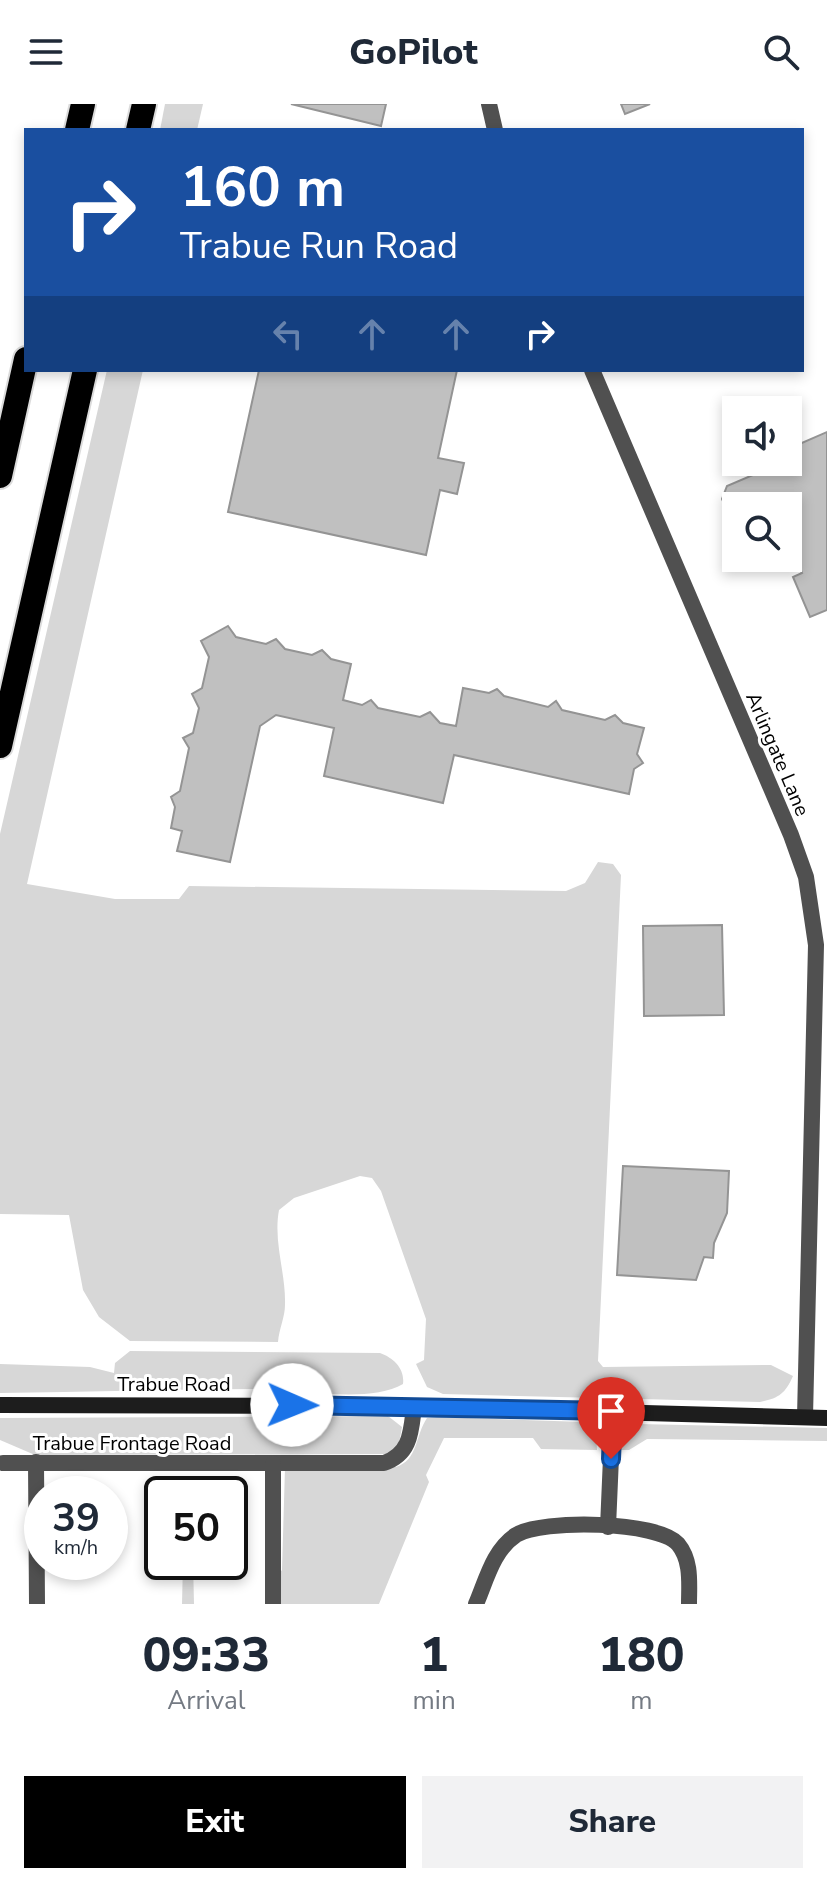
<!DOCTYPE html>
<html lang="en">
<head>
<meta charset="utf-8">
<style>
	:root { --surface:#fff; --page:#f2f2f3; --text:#1f2937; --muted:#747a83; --accent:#000 }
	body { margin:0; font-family:"Nunito Sans",sans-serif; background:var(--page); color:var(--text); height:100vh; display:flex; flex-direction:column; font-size:30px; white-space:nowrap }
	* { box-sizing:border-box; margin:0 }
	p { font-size:26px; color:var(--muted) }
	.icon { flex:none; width:44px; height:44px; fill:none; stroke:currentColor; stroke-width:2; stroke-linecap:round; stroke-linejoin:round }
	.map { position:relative; height:1500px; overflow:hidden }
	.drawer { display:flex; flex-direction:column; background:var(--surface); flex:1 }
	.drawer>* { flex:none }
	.guide { position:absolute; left:24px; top:24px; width:780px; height:244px; border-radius:0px; box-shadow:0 4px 12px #0003; background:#1a4fa0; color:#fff; overflow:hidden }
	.fabs { position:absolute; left:722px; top:292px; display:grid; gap:16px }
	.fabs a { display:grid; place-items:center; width:80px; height:80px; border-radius:0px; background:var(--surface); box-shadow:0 4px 12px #0003; font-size:40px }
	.speed { position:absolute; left:24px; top:1372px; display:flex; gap:16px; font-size:40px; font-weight:700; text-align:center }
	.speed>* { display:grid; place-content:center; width:104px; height:104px; border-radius:50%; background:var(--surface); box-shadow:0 4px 12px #0003; line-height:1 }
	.speed small { font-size:20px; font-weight:400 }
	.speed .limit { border:4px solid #111; border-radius:12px; background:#fff; color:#111 }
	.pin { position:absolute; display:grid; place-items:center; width:68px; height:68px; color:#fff; margin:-82px -34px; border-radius:50% 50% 50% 0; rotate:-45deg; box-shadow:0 0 8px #0007 }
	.pin .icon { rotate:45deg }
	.me { position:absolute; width:88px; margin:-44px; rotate:91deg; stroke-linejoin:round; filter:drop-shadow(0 0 6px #0008) }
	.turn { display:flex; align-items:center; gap:28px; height:168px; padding:0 24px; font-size:36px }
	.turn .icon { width:104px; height:104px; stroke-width:2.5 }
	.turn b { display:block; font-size:56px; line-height:68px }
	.lanes { display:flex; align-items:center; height:76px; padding:0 24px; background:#0003; justify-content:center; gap:40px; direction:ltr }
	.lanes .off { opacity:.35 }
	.eta { display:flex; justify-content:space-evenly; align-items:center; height:136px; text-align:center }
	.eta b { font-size:48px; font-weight:800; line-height:56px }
	.action { display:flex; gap:16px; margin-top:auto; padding:16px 24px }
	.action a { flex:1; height:92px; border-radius:0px; background:var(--accent); color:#fff; font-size:32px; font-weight:800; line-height:92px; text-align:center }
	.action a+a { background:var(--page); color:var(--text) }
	header { display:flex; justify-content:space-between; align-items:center; height:104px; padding:0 24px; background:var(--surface); font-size:36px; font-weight:800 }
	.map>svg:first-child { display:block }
</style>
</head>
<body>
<header><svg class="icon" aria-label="menu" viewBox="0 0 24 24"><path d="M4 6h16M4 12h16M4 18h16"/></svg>GoPilot<svg class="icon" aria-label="search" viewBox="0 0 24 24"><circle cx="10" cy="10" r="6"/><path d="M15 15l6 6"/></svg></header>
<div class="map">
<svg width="827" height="1500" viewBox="0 0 827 1500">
	<rect width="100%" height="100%" fill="#fff"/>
	<g fill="#d7d7d7">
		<polygon points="165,0 203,0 197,26 160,26"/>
		<path d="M 107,266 L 143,266 L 27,780 L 115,795 L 179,795 L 189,782 L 566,787 L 585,779 L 598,758 L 613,760 L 621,771 L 598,1257 L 603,1263 L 771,1261 L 793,1272 C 785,1290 779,1294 760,1298 L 443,1290 L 427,1283 L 416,1260 L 424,1256 L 426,1215 L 381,1087 L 372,1074 L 360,1072 L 294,1094 L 279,1106 C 273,1138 286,1169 285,1201 C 285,1213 279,1225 278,1238 L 130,1237 L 99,1213 L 83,1186 L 69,1111 L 0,1110 L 0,730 Z"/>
		<path d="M 130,1247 L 380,1249 C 394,1254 405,1265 403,1280 C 369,1300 298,1285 258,1285 C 172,1285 86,1288 0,1289 L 0,1260 L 90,1263 L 114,1269 L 115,1259 Z"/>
		<polygon points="388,1312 402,1323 398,1345 387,1350 35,1351 0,1336 0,1314"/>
		<path d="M 437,1313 L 585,1318 L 596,1329 L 597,1346 L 541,1345 L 533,1334 L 444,1334 L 426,1371 L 429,1378 L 379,1500 L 274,1500 L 274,1476 L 282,1466 L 285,1364 L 396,1363 C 418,1356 415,1332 427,1314 Z"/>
		<path d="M 638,1320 L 827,1324 L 827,1337 L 647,1335 L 629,1346 L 620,1346 C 620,1331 624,1324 638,1320 Z"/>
		<polygon points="183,1458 193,1458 194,1500 182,1500"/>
	</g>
	<g fill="#c0c0c0" stroke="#949494" stroke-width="2">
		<polygon points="291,0 386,0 381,22"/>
		<polygon points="621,0 650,0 625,10"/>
		<polygon points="259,266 457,266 438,354 464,359 457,390 440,386 426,451 228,408"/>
		<polygon points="827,328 827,506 810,513 793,473 802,469 788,438 788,402 736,402 736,427 722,395 727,382 760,368 756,359 788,358 788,345"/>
		<polygon points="228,522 236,533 266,540 276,535 285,545 312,551 322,546 331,555 351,560 343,596 362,601 371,596 378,604 420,613 430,608 440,619 456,622 463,584 489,589 497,585 504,592 548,603 556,597 562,606 605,616 615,611 623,619 644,624 637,650 643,659 634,665 629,690 454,651 443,699 324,672 334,624 276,611 260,622 230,758 177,747 182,727 171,724 175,703 171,693 180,687 189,644 183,634 193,629 199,604 192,590 202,584 209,553 201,537"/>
		<polygon points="722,821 724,911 644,912 643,822"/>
		<polygon points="623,1062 729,1067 727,1109 714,1139 713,1154 704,1153 696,1176 617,1171"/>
	</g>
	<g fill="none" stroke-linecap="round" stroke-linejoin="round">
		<g stroke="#dbdbdb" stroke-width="28">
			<g id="highway">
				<polyline points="77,26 83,0"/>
				<polyline points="138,26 144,0"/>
				<polyline points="0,372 26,255"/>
				<polyline points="0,642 85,266"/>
			</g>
		</g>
		<g stroke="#505050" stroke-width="16">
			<polyline points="489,0 495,26"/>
			<polyline points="592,266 791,731 806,773 816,841 805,1313"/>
			<polyline points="36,1358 37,1500"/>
			<path d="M 3,1359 L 384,1359 C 411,1350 411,1327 414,1303"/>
			<polyline points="273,1360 273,1500"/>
			<polyline points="608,1423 613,1307"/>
			<path d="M 476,1500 C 486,1477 493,1446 516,1431 C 542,1415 658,1417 678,1440 C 692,1457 689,1480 689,1500"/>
		</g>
		<polyline stroke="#1d1d1d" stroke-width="16" points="0,1301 386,1302 827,1314"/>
		<use href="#highway" stroke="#000" stroke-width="24"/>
	</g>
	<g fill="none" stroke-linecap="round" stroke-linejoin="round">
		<g stroke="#114b97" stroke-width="20">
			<polyline id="route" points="292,1301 613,1307 611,1355"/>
		</g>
		<use href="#route" stroke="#1a73e8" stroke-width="14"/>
	</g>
	<g text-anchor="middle" stroke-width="6" stroke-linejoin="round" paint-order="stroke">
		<g font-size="20" fill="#000" stroke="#fff">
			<text transform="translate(778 650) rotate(67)" y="7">Arlingate Lane</text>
			<text x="174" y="1287">Trabue Road</text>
			<text x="132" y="1346">Trabue Frontage Road</text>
		</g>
	</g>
</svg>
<div class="fabs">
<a><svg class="icon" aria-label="sound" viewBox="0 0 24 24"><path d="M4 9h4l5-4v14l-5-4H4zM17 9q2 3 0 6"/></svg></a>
<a><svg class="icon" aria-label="search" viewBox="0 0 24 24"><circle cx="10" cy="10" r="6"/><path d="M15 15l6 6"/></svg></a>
</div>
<div class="speed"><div>39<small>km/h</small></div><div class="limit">50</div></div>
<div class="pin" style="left:611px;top:1355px;background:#d93025"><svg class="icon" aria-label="arrive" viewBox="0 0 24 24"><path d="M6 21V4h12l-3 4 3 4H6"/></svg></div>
<svg class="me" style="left:292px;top:1301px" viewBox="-20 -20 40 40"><circle r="19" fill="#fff"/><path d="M0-13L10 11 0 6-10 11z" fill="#1a73e8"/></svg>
<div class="guide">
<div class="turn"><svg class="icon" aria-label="right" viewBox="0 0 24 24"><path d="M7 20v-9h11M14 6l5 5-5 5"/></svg><div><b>160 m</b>Trabue Run Road</div></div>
<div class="lanes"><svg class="icon off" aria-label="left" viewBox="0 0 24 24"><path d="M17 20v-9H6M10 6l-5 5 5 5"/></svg><svg class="icon off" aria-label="ahead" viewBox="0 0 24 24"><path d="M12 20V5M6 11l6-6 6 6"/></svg><svg class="icon off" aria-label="ahead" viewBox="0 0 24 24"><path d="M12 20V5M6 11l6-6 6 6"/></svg><svg class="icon" aria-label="right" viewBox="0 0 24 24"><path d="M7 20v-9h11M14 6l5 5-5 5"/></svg></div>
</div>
</div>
<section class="drawer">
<div class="eta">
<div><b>09:33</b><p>Arrival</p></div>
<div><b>1</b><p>min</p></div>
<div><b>180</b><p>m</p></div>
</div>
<div class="action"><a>Exit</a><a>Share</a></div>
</section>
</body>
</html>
